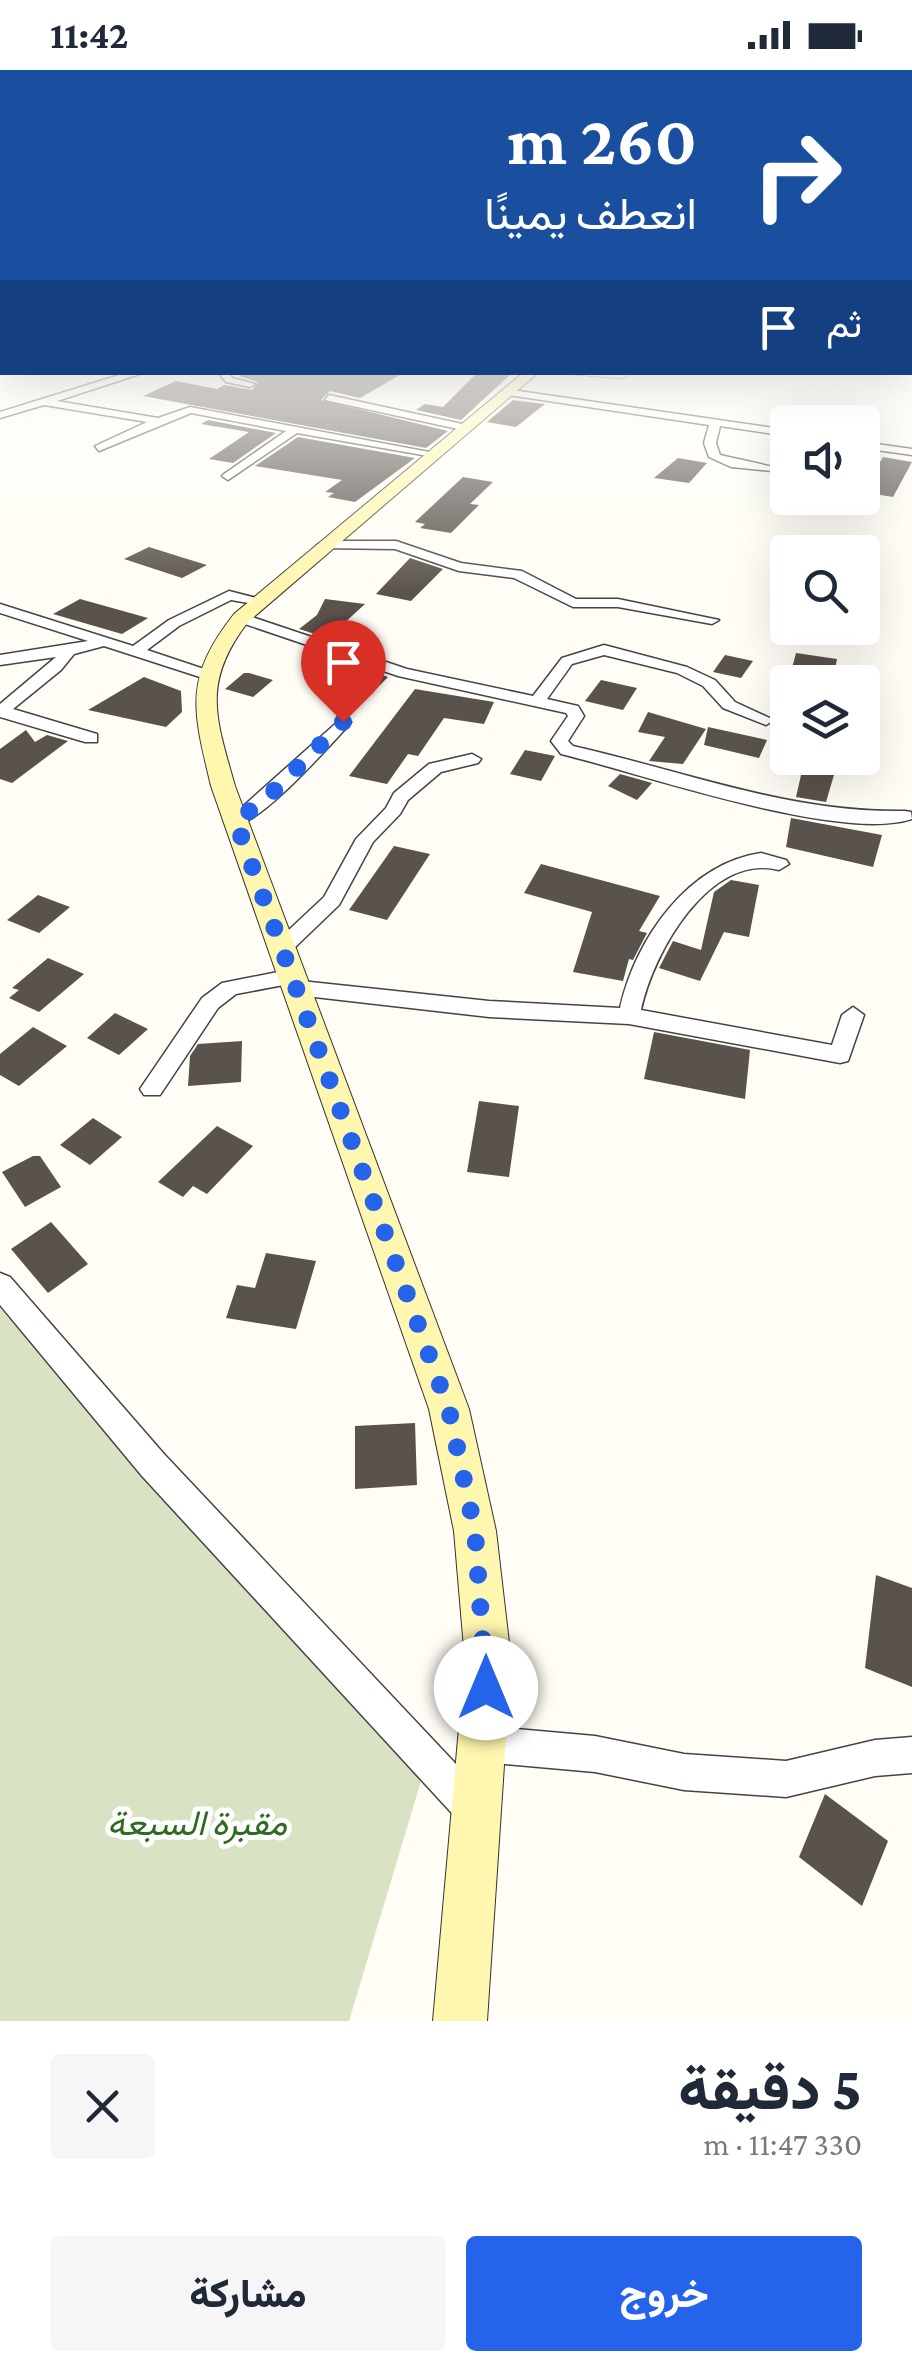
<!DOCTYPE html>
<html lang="ar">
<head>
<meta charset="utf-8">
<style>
	:root { --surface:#fff; --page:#f6f6f7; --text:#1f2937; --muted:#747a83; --accent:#2563eb }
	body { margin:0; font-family:"Crimson Pro",Vazirmatn,serif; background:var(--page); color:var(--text); direction:rtl; height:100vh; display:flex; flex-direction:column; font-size:38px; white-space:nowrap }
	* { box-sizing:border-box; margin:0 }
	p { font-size:32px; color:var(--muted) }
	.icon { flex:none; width:55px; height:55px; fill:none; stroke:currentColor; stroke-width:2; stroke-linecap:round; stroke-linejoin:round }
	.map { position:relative; height:1951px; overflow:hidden; direction:ltr }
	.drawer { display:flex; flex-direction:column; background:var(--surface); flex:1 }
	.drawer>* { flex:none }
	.top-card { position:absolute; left:0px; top:0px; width:912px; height:305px; box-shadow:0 10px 40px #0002; direction:rtl; background:#1a4fa0; color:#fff; overflow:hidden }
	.controls { position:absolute; left:770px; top:335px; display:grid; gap:20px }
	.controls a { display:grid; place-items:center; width:110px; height:110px; border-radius:10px; background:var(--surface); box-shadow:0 10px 40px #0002; font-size:50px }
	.pin { position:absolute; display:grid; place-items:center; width:85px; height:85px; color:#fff; margin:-102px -42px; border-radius:50% 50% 50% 0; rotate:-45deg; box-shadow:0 0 10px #0007 }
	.pin .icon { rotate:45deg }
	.me { position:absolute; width:110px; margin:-55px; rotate:0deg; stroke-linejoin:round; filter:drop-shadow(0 0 8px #0008) }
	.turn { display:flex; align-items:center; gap:35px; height:210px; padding:0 50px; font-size:45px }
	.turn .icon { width:130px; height:130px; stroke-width:2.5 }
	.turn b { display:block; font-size:70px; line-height:85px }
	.then { display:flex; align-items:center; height:95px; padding:0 50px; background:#0003; gap:20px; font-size:38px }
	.round { display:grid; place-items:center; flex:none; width:105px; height:105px; border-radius:10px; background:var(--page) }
	.overview { display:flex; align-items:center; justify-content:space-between; height:170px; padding:0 50px }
	h1 { font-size:60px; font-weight:800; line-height:75px }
	.button { display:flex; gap:20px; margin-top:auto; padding:20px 50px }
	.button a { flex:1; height:115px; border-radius:10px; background:var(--accent); color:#fff; font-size:40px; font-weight:800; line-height:115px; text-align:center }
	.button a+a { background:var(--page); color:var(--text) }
	.status { display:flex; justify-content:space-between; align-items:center; height:70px; padding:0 50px; background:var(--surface); direction:ltr }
	.status svg { height:28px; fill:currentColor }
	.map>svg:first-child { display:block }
</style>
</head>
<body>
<div class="status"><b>11:42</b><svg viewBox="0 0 49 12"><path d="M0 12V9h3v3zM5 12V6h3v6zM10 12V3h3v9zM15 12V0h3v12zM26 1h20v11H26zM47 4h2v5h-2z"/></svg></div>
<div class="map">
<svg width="912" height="1951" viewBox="0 0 912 1951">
	<rect width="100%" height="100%" fill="#fffdf5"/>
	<polygon fill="#d9e3c4" points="0,1238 421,1711 349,1951 0,1951"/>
	<g fill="#5a524d">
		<polygon points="245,302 405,302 360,328 330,321 321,330 448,361 426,378 143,326 176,311 217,319 224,315 252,320 258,312 239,306"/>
		<polygon points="478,302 513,302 461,350 416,340 425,334 443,337"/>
		<polygon points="513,330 545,334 516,357 487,352"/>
		<polygon points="208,350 276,363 233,393 209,389 249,362 201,354"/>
		<polygon points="298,367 415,388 355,432 328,427 334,423 325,422 342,410 255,396"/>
		<polygon points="883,387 912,392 893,427 862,422"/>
		<polygon points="678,388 707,393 689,413 654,408"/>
		<polygon points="463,407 493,412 470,434 479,435 451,463 420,458 425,454 415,452"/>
		<polygon points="149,477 184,488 207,495 182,508 124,489"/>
		<polygon points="410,488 443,499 411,531 376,524"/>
		<polygon points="80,529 148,548 122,564 53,544"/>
		<polygon points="325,529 365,534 328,568 299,559 317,545"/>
		<polygon points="796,583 837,589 833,609 791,602"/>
		<polygon points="725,585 753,591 741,608 713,602"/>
		<polygon points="357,596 388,607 373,622 339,614"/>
		<polygon points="244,603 249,603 273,610 253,627 225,619"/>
		<polygon points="144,607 181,621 182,642 166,657 88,640"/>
		<polygon points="601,610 637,618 623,640 585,631"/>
		<polygon points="415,619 494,632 484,654 444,648 418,686 408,684 387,714 349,706"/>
		<polygon points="648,642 706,659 683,694 649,691 665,667 638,662"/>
		<polygon points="708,657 767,670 759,688 704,675"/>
		<polygon points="26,660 35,672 47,665 68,671 12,713 0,709 0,679"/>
		<polygon points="525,680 555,686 541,711 510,704"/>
		<polygon points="805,688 839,688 826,732 796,727"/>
		<polygon points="620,704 638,709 652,713 637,730 608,716"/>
		<polygon points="791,748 882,765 873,797 786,777"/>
		<polygon points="394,776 430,784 387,850 349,840"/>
		<polygon points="541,794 660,826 639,861 647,863 633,890 629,889 623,911 573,902 592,842 524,823"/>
		<polygon points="731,810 759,815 749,867 724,862 700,911 659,898 673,871 701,880 714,822"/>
		<polygon points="38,825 70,837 39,863 7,850"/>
		<polygon points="48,888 84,904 39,942 9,928 19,920 12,918"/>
		<polygon points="115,943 148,959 119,985 87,968"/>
		<polygon points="33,957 67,976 19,1016 0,1005 0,984"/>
		<polygon points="654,962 750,980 745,1029 644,1009"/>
		<polygon points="242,971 241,1012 188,1016 190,986 198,974"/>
		<polygon points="479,1031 519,1036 509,1107 467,1102"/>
		<polygon points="93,1048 122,1067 90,1095 60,1075"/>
		<polygon points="217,1056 253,1076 207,1124 193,1116 183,1127 158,1112"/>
		<polygon points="33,1086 40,1086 61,1117 25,1137 2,1102"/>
		<polygon points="51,1152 88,1194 48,1223 11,1179"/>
		<polygon points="266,1183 316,1191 296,1259 226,1248 237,1215 255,1218"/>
		<polygon points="415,1353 417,1415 355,1419 355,1356"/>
		<polygon points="876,1505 912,1518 912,1617 865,1598"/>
		<polygon points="825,1724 888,1771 862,1836 799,1787"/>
	</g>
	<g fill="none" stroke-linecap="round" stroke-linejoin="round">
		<g stroke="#444" stroke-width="6">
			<polyline id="lane" points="571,302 622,306 630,302"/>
		</g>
		<g stroke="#444" stroke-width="3">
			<g id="street">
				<rect x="0" y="275" width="2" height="6"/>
				<polygon points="910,284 912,285 912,291 910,290"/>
				<polygon points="129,302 146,302 57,331 158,348 190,337 440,384 434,387 297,363 228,410 222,406 224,404 286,361 191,343 99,381 95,376 147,352 44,335 0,348 0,342"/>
				<polygon points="218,302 228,302 232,308 255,314 250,317 226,312"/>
				<polygon points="512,320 788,360 788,366 720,356 716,373 720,385 778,398 772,401 731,397 709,387 704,373 709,355 508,325"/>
				<polygon points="329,325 467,355 472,358 467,361 325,330"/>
				<polygon points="862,372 912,379 912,385 862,378"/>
				<polygon points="324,471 396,471 461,493 522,501 576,529 618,529 719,550 712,554 618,537 573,537 514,508 459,501 395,479 319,478 317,475"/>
				<polygon points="229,521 268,531 261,535 231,530 179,556 147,580 213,602 213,608 203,608 104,576 74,584 61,600 13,639 97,664 97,672 85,672 0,647 0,634 56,587 0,595 0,585 88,571 0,543 0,534 133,576 169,550"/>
				<path d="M 236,545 L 246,545 L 407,599 L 533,626 L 562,588 L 604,575 L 687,597 L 715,610 L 735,632 L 774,650 L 766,655 L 723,638 L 703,616 L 677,603 L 604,585 L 572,594 L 547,629 L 578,636 L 584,646 L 568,671 L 573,676 C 684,701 789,743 905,741 L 911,742 L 912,749 C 840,773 640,703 561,684 L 551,671 L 568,646 L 566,643 L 398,606 L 236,551 Z"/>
				<path d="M 343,647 L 351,652 L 349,655 C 328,677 256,760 230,756 L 230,748 Z"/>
				<polygon points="472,684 481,689 478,693 441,702 408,730 400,744 373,772 339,835 290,882 276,882 273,877 276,872 324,827 356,769 386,738 394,723 429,694"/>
				<path d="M 761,783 L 786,790 L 789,794 L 779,800 C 709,782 653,883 641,940 L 832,975 L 842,945 L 853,937 L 864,945 L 848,991 L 840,993 L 629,954 L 489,947 L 297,925 L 289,923 L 289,914 L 236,924 L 218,938 L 160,1025 L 144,1025 L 140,1019 L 202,928 L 222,913 L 293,899 L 300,901 L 304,906 L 301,911 L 489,931 L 620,938 C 636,869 687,794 761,783 Z"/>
				<polygon points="0,1203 10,1207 164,1384 486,1726 491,1739 486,1752 473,1757 460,1752 142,1406 0,1235"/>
				<polygon points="483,1656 595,1666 684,1684 786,1691 875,1670 912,1667 912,1703 875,1706 786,1727 684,1720 595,1702 483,1692 470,1687 465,1674 470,1661"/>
			</g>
		</g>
		<g stroke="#333" stroke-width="2">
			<path id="secondary" d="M 524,302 L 539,302 L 248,552 C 201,613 216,648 235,716 L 469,1339 L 496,1461 L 511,1590 L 487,1951 L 433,1951 L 465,1590 L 454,1461 L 429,1339 L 211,716 C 193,640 183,609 234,544 Z"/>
		</g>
		<use href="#lane" stroke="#fff" stroke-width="5"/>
		<use href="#street" fill="#fff" fill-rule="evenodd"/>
		<use href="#secondary" fill="#fff6b0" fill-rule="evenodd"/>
	</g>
	<linearGradient id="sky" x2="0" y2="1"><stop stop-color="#95c6ee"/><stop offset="0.48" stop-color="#fffefa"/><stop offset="1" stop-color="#fffefa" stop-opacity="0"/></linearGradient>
	<rect width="912" height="525" fill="url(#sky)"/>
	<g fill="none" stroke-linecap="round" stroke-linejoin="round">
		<polyline stroke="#2563eb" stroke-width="18" stroke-dasharray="0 32.4" points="343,652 274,721 236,752 449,1340 475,1461 486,1618"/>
	</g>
	<g text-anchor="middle" stroke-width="10" stroke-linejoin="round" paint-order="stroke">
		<g font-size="35" font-style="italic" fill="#2f6b1f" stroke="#fff">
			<text x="197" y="1765">مقبرة السبعة</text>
		</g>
	</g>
</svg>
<div class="controls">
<a><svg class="icon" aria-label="sound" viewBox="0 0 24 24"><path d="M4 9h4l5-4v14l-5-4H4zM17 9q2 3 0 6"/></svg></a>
<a><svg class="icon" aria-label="search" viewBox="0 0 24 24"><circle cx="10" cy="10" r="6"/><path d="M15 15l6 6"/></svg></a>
<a><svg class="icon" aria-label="layers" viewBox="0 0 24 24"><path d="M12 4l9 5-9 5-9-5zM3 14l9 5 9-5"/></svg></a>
</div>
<div class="pin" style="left:343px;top:652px;background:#d93025"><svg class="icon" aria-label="arrive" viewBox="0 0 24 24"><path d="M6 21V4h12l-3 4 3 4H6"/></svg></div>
<svg class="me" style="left:486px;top:1618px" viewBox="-20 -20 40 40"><circle r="19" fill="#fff"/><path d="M0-13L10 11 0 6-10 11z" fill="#2563eb"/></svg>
<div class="top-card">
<div class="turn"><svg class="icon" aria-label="right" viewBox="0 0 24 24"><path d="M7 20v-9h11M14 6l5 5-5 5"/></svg><div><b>260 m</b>انعطف يمينًا</div></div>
<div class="then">ثم<svg class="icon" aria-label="arrive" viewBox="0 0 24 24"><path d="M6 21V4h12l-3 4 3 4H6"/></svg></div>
</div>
</div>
<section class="drawer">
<div class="overview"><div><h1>5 دقيقة</h1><p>330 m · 11:47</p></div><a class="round"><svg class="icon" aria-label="close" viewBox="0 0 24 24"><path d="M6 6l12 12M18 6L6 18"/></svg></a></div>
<div class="button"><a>خروج</a><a>مشاركة</a></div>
</section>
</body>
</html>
